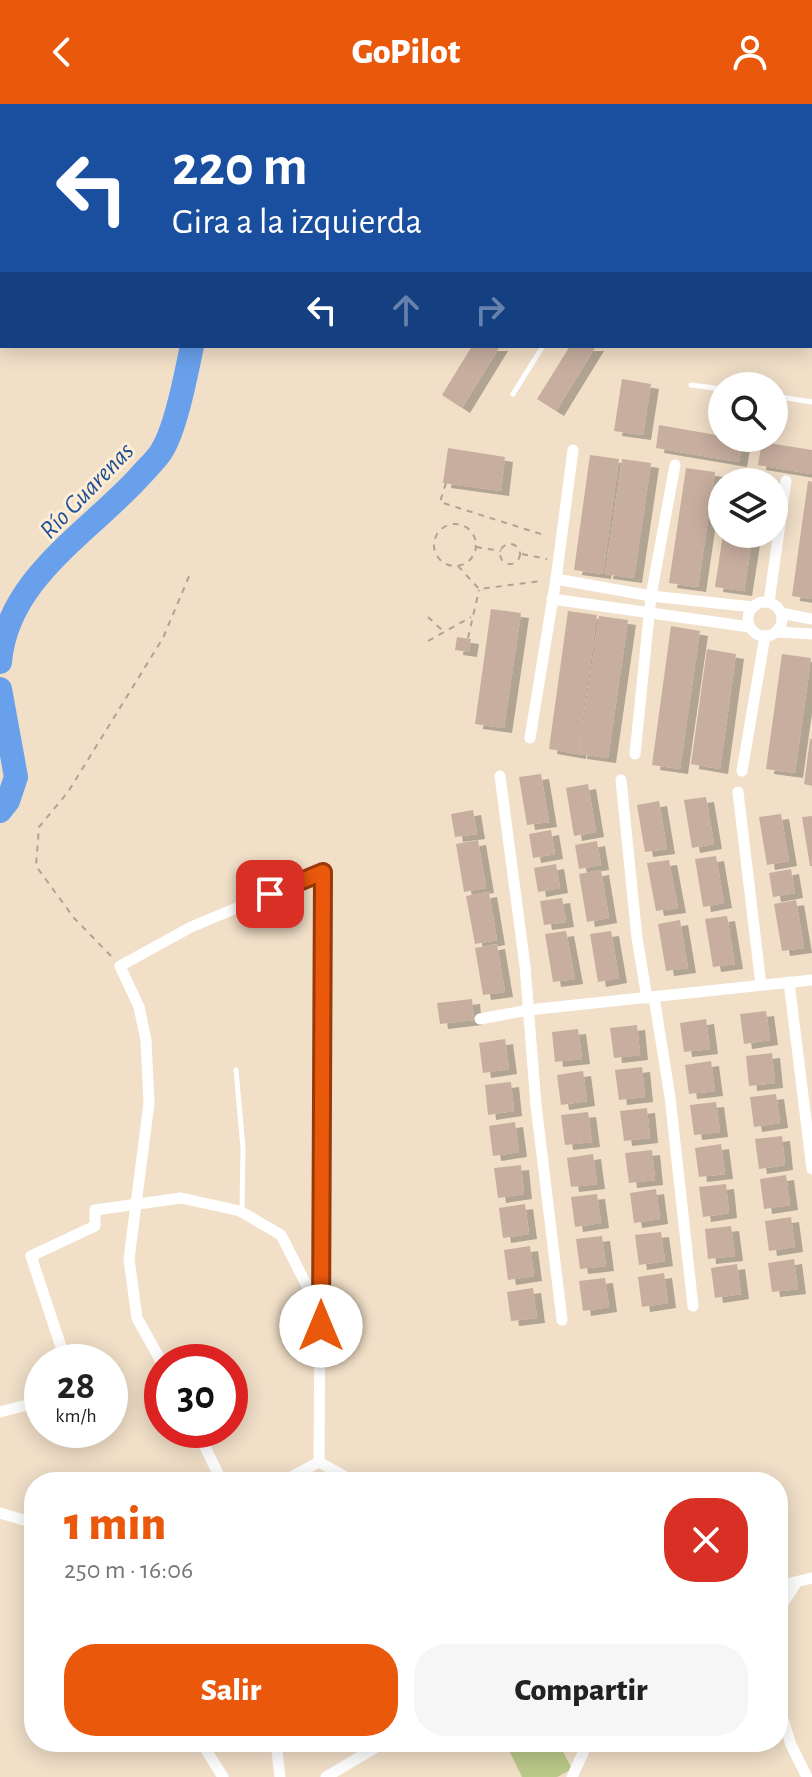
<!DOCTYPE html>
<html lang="es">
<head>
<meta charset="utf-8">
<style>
	:root { --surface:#fff; --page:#f6f6f6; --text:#222; --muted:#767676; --accent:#ea580c }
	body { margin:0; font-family:"Alegreya Sans",sans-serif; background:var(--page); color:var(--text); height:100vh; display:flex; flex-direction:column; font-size:30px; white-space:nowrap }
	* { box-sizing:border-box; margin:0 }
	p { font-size:26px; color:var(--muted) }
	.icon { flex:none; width:44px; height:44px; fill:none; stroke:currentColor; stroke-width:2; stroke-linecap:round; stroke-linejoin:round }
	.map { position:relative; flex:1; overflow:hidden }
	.side { position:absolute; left:24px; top:1368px; width:764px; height:280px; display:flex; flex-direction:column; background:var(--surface); border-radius:32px; box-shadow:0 4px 20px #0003 }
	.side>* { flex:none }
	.top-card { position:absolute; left:0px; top:0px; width:812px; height:244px; box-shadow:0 4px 20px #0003; background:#1a4fa0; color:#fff; overflow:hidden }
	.controls { position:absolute; left:708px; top:268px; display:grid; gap:16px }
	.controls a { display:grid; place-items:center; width:80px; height:80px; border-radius:50%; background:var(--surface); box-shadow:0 4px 20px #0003; font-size:40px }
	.speed { position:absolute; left:24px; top:1240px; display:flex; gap:16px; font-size:40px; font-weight:700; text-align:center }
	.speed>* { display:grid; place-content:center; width:104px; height:104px; border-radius:50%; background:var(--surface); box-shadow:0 4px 20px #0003; line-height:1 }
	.speed small { font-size:20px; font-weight:400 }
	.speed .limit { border:12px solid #d22; background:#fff; color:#111 }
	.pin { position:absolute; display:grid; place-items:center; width:68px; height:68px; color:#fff; margin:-34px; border-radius:16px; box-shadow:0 4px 12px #0006 }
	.me { position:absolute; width:88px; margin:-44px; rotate:0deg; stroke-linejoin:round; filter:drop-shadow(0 0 6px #0008) }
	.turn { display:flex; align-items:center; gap:28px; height:168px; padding:0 40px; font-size:36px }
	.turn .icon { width:104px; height:104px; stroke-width:2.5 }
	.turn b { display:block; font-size:56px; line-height:68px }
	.lanes { display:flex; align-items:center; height:76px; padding:0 40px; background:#0003; justify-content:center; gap:40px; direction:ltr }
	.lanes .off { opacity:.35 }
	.round { display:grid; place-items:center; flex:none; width:84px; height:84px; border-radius:32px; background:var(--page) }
	.headline { display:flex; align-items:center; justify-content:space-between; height:136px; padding:0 40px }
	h1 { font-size:48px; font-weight:800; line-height:60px; color:var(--accent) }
	.cta { display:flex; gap:16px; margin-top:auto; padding:16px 40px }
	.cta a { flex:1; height:92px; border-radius:32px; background:var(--accent); color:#fff; font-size:32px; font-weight:800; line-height:92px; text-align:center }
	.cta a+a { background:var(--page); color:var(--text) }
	header { display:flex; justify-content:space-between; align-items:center; height:104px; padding:0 40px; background:var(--accent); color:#fff; font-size:36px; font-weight:800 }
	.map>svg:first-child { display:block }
</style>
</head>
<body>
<header><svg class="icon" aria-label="back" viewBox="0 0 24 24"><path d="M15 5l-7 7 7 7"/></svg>GoPilot<svg class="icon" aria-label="person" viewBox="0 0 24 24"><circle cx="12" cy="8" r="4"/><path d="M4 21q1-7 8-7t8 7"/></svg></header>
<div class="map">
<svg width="812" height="1673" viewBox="0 0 812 1673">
	<defs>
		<filter id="shadow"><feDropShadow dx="8" dy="5" stdDeviation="0" flood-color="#0004"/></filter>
	</defs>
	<rect width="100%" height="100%" fill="#f1dfc8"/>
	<polygon fill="#bac888" points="505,1638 558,1638 572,1665 557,1673 522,1673"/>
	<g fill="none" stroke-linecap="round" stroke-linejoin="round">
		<g stroke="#69a0ec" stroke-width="24">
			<polyline points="265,2 266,0"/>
			<path d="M 0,558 C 7,474 90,428 141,371 C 147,364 156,356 161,348 C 176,325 186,270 192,242"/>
			<polyline points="0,585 16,673 8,697 0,707"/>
		</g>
	</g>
	<g fill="#c7ae9f" filter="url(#shadow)">
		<polygon points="472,242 500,242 462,304 442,291"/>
		<polygon points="570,242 596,242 556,307 537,295"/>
		<polygon points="622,275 651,280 643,331 614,327"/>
		<polygon points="659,321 722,332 722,334 743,335 739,358 656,344"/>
		<polygon points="762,338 812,346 812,370 758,361"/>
		<polygon points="448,344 505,353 501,387 443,379"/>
		<polygon points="590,351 619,355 603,470 574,466"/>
		<polygon points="622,355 651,359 634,474 605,470"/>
		<polygon points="686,364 715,368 698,483 669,479"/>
		<polygon points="732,368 761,372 760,378 730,378"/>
		<polygon points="808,377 812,378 812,495 792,492"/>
		<polygon points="723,430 753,430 744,487 715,483"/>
		<polygon points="491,505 521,509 504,624 475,620"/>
		<polygon points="568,507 597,511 578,650 549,645"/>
		<polygon points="599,512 628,516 608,654 579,650"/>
		<polygon points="671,522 700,527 680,665 652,661"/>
		<polygon points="457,533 471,535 469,548 455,546"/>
		<polygon points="707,545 736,550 720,665 691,660"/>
		<polygon points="782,550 811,554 795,669 766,665"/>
		<polygon points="810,635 812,635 812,682 804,680"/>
		<polygon points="541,670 549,718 527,721 519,673"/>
		<polygon points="588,680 596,728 574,732 566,684"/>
		<polygon points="706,693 714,740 692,744 684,696"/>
		<polygon points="659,697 667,745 645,748 637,701"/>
		<polygon points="473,706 477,730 455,733 451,710"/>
		<polygon points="781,710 789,757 767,761 759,713"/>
		<polygon points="812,712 812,762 810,762 802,713"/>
		<polygon points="551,726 555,750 533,754 529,730"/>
		<polygon points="478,736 486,784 464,788 456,740"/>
		<polygon points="597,737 601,761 579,765 575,741"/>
		<polygon points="716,752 724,799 703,803 695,755"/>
		<polygon points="669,756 678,804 656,807 647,759"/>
		<polygon points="556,760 560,784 538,788 534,764"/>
		<polygon points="791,765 795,789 773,793 769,769"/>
		<polygon points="601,766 609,814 587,818 579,770"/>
		<polygon points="489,788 497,836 475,840 466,792"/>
		<polygon points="562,794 566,818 544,821 540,797"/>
		<polygon points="796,796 804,844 782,847 774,800"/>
		<polygon points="727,812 735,860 713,863 705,815"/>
		<polygon points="680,816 688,864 666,867 658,820"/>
		<polygon points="566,827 575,875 553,878 545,830"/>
		<polygon points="611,827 619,874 598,878 590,830"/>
		<polygon points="497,840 505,888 483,891 475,844"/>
		<polygon points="472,895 474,916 440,920 437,899"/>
		<polygon points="766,907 770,936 744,940 740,910"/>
		<polygon points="706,915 710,945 684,948 680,919"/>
		<polygon points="637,921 640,951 614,954 610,924"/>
		<polygon points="578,925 582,955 555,958 552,928"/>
		<polygon points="505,935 509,965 483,969 479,939"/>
		<polygon points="772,949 775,979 749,982 746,952"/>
		<polygon points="711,957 715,987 689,990 685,961"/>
		<polygon points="642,963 645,993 619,996 615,966"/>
		<polygon points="583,967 587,997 561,1001 557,971"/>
		<polygon points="511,978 514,1007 488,1011 485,981"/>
		<polygon points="776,990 780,1019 754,1023 750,993"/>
		<polygon points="716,998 720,1028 694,1031 690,1001"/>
		<polygon points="647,1004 650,1034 624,1037 620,1007"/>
		<polygon points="588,1008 592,1038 565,1041 561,1011"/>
		<polygon points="515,1018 519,1048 493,1052 489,1022"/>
		<polygon points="782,1032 785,1061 759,1065 755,1035"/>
		<polygon points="721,1040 725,1070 699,1073 695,1044"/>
		<polygon points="652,1046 655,1076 629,1079 625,1049"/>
		<polygon points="593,1050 597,1080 571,1083 567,1054"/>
		<polygon points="521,1061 524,1090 498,1094 494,1064"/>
		<polygon points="786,1071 790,1101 764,1105 760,1075"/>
		<polygon points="726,1080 729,1109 703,1113 699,1083"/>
		<polygon points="656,1085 660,1115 634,1119 630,1089"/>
		<polygon points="597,1090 601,1119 575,1123 571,1093"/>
		<polygon points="525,1100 529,1130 503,1134 499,1104"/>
		<polygon points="791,1113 795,1143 769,1147 765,1117"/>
		<polygon points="731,1122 735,1152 708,1155 705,1125"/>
		<polygon points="661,1128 665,1157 639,1161 635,1131"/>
		<polygon points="602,1132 606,1162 580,1165 576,1135"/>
		<polygon points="530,1142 534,1172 508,1176 504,1146"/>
		<polygon points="794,1155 798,1185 772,1188 768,1159"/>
		<polygon points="737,1160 741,1190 715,1194 711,1164"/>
		<polygon points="664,1169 668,1199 642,1203 638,1173"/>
		<polygon points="605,1174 609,1203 583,1207 579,1177"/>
		<polygon points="533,1184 537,1214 511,1217 507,1188"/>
	</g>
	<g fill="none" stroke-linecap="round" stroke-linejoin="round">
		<g stroke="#b1a391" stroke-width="2" stroke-dasharray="6 6" stroke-linecap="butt">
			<polyline points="446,379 440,398 547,432"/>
			<circle cx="455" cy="441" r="21"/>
			<circle cx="510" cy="450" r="10"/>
			<polyline points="476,443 501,447"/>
			<polyline points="522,450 547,455"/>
			<polyline points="458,462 479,485 542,477"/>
			<polyline points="428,513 443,527"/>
			<polyline points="468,534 479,486"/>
			<polyline points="428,537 471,513"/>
			<polyline points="111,852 74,814 36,762 39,723 68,688 163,534 190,470"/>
		</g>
		<g stroke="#fff" stroke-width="5">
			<polyline points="628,0 628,2"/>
			<polyline points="810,90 812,90"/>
			<polyline points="810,118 812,118"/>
			<polyline points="810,141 812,145"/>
			<polyline points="691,281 722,285"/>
			<polyline points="513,290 543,242"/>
			<polyline points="774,292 812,298"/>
			<polyline points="236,966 243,1044 242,1107"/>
		</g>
		<g stroke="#fff" stroke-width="11">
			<polyline points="556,475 651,492 753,503"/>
			<polyline points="552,495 750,523"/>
			<polyline points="769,498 786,377"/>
			<circle cx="765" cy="515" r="17"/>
			<polyline points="781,509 812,515"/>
			<polyline points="776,528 812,530"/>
			<polyline points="530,634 556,475 573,346"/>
			<polyline points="635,650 651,492 675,361"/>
			<polyline points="742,667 765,532"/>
			<polyline points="500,672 525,862 536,1001 562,1216"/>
			<polyline points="621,676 637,834 647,894"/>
			<polyline points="738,688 761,881"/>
			<polyline points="789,878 812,1065"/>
			<polyline points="654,893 670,993 693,1202"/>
			<polyline points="480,915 528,906 812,876"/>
			<polyline points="66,1258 31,1152 95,1122 95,1106 181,1094 240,1107 281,1131 306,1180 318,1214"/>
			<polyline points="162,1259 137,1214 129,1155 149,999 146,936 139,903 120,862 191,823 323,768 319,1358"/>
			<polyline points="0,1308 42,1297"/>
			<polyline points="197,1326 222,1378"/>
			<polyline points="319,1358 355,1378"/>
			<polyline points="282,1378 319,1358"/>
			<polyline points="0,1409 34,1419"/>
			<polyline points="778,1482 812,1474"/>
			<polyline points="778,1507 796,1479"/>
			<polyline points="778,1598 791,1641 807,1673"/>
			<polyline points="201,1638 223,1673"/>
			<polyline points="276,1638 280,1673"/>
			<polyline points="326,1673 385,1638"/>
			<polyline points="572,1673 587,1640"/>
		</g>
	</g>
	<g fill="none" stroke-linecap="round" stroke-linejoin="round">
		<g stroke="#983908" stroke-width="20">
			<polyline id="route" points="270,790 323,768 321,1222"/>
		</g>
		<use href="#route" stroke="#ea580c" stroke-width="14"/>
	</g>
	<g text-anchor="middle" stroke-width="6" stroke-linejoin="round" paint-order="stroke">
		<g font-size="26" font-style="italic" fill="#1c5196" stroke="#feecd5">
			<text transform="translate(86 386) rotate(-46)" y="9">Río Guarenas</text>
		</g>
	</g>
</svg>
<div class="controls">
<a><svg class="icon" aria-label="search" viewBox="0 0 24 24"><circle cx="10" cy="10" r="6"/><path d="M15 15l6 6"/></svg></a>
<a><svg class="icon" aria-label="layers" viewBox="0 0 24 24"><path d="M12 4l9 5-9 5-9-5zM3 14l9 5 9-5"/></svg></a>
</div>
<div class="speed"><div>28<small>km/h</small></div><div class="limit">30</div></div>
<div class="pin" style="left:270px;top:790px;background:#d93025"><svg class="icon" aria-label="arrive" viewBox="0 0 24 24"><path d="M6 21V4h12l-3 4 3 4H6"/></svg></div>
<svg class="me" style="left:321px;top:1222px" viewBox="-20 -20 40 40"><circle r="19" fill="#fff"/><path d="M0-13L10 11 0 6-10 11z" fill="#ea580c"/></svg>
<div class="top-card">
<div class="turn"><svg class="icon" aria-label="left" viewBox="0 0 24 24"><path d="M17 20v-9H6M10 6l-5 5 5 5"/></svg><div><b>220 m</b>Gira a la izquierda</div></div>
<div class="lanes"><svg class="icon" aria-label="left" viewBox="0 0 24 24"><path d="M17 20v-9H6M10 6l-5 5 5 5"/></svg><svg class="icon off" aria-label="ahead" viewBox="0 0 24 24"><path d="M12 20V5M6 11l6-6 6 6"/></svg><svg class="icon off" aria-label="right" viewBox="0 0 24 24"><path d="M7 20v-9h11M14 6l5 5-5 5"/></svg></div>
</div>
<section class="side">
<div class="headline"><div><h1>1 min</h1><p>250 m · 16:06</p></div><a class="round" style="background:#d93025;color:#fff"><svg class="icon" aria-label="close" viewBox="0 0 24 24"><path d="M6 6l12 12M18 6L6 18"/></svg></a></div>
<div class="cta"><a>Salir</a><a>Compartir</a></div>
</section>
</div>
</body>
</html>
